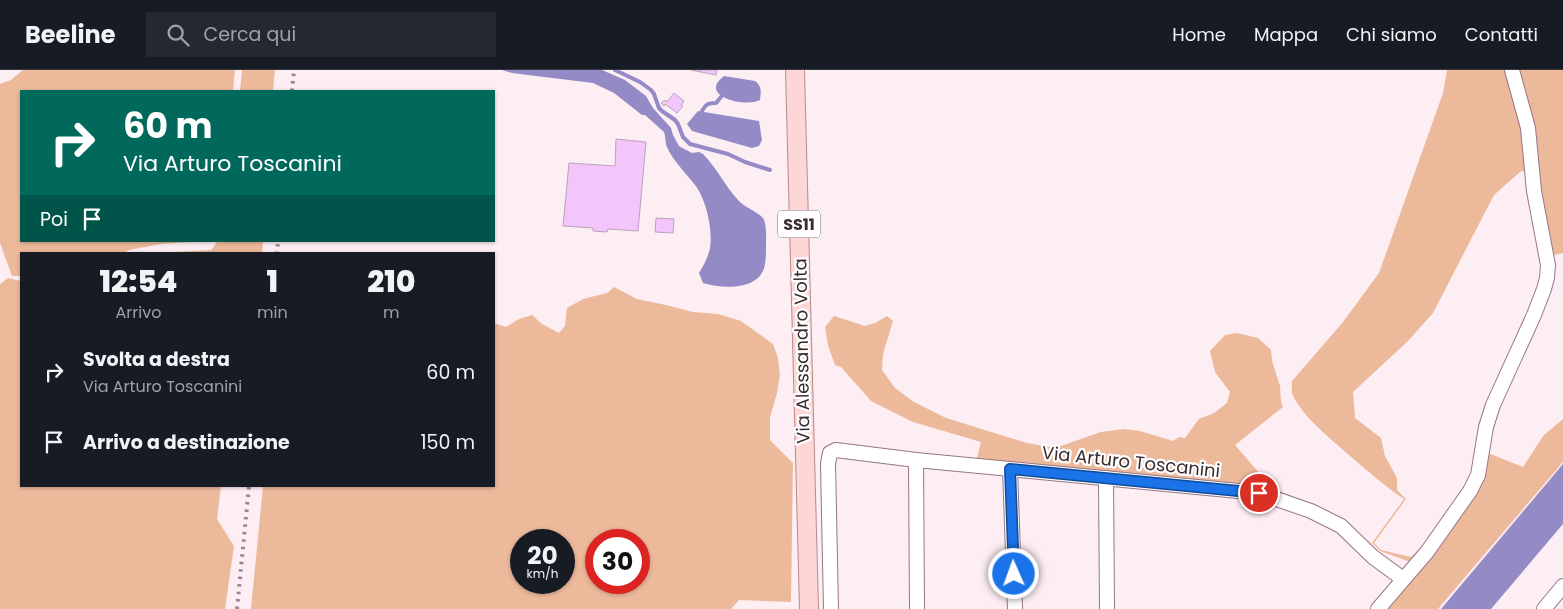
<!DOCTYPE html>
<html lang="it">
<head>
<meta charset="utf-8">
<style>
	:root { --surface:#171b24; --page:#242831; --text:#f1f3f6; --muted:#9ea1a6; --line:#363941 }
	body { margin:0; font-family:Poppins,sans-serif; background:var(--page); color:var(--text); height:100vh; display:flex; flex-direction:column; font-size:19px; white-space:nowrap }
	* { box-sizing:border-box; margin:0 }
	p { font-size:16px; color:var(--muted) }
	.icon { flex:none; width:28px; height:28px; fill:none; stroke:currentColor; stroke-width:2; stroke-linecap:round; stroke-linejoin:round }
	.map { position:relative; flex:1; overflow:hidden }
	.sheet { position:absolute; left:20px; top:182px; width:475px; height:235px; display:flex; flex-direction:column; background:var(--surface); border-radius:0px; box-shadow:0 1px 4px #0004 }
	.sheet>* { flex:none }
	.top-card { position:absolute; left:20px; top:20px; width:475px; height:152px; border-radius:0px; box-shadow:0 1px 4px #0004; background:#00695c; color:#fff; overflow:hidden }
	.speed { position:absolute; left:510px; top:459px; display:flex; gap:10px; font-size:25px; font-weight:700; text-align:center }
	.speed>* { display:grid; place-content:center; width:65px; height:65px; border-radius:50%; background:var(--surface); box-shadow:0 1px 4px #0004; line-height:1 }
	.speed small { font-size:12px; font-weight:400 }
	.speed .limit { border:8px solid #d22; background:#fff; color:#111 }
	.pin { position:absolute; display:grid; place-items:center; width:42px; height:42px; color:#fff; margin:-21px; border:2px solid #fff; border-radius:50%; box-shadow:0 1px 5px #0007 }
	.me { position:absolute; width:55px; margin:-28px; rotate:358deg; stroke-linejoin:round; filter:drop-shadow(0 0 4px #0008) }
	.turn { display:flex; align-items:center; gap:18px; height:105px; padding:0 20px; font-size:22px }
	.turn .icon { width:65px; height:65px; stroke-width:2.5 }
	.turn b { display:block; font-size:35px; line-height:42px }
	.then { display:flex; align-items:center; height:48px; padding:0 20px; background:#0003; gap:10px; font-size:19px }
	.eta { display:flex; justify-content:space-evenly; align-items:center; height:85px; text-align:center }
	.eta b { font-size:30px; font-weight:800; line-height:35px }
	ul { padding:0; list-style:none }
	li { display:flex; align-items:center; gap:15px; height:70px; padding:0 20px }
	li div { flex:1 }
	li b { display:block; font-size:19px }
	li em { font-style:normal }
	header { display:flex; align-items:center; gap:30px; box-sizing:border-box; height:70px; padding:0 25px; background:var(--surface); border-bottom:1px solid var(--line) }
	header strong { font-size:24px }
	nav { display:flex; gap:28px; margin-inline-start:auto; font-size:18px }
	.search { width:350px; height:45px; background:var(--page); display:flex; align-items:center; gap:12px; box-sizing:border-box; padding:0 18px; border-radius:0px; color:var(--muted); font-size:19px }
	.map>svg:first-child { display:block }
</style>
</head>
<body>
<header>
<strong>Beeline</strong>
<div class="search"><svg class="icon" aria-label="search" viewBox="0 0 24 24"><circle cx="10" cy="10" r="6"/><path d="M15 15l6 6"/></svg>Cerca qui</div>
<nav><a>Home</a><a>Mappa</a><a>Chi siamo</a><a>Contatti</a></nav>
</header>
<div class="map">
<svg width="1563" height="539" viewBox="0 0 1563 539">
	<rect width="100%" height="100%" fill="#fdeef4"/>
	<g fill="#edb99b" fill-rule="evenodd">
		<polygon points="23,0 235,0 233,21 21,21 21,171 206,171 161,174 129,180 122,184 21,184 21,206 12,206 0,173 0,14 11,10"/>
		<polygon points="242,0 275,0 273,21 240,21"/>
		<path d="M 1447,0 L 1563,0 L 1563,183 L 1554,185 L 1550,221 L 1497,338 L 1489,366 L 1488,383 L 1523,397 L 1543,366 L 1563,349 L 1563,392 L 1438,539 L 1380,539 L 1419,495 L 1380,481 L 1372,473 L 1404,429 C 1384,416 1367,400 1349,385 C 1331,369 1304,348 1293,326 C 1291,321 1292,316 1292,311 L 1343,252 L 1379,203 L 1443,23 ZM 1529,99 L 1543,188 L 1542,210 L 1466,419 L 1428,472 L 1411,487 L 1381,480 L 1374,473 L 1406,429 L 1397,420 L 1397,408 L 1385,386 L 1381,368 L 1355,348 L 1353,322 L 1408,271 L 1433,243 L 1494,125 L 1520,102 Z"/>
		<polygon points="218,171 263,171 262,184 137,184 211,180"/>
		<polygon points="8,208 21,211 21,416 221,416 217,449 234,476 225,539 0,539 0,214"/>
		<path d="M 614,217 L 637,229 L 666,235 L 693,242 L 718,244 L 741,251 L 773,274 L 778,288 L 780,305 L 777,323 L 770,347 L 770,370 L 793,393 L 791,532 L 739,530 L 731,539 L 251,539 L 263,416 L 494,416 L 494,253 L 506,257 L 519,249 L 532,245 L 542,254 L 559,263 L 565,256 L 567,238 L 583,229 L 607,223 ZM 521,470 L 564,470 L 564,512 L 521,512 ZM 596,470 L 639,470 L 639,512 L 596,512 Z"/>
		<polygon points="834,246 865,256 875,253 887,246 893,251 883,284 882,300 895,318 914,332 946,348 1027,373 1055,378 1101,362 1124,359 1140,361 1173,371 1179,367 1185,368 1199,349 1214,343 1227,333 1230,322 1215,302 1210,281 1225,265 1237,263 1258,268 1271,280 1272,291 1280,316 1281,332 1283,337 1235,375 1272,418 1270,420 1253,415 1230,415 976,392 981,372 913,352 871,331 841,297 835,295 828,275 825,257"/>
	</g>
	<g fill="#948bc6">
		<path d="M 502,0 L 602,0 L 625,10 L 646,26 L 653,38 L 671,58 L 673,65 L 679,76 L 692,83 L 699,82 L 703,84 C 717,98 725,116 738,130 C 744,137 758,142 763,148 C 767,155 766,167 766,175 C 766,181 766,188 765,194 C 761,221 723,219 703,213 L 699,203 C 704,195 708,187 710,178 C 713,159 706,129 695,115 C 686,103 673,91 667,77 C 665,73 666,67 664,62 L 645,45 L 642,45 L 614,23 L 593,13 L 512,3 Z"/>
		<path d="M 724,6 L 755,11 C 762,16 761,22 760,30 C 745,38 697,26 724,6 Z"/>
		<polygon points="698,41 759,51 762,70 759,76 752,78 692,61 687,54"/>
		<polygon points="1563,394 1563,454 1491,539 1441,539"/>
	</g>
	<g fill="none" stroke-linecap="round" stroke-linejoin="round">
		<g stroke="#948bc6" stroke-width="4">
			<polyline points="615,0 640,12 651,20 654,24 659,38 662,41 675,50 678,54 683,67 690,74 728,84 745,92 770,100"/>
			<path d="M 702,41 C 706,34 708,33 716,33 L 721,27"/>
		</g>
	</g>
	<g fill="#f2c5fb" stroke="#b9a3bd">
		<polygon points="691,0 717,0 716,5"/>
		<polygon points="674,23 684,31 681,35 683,36 677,43 665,34 664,36 661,33 665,30 667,32"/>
		<polygon points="616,69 646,72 638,161 608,159 607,162 593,161 593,158 563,156 569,93 615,96"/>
		<polygon points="656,148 674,149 673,163 655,162"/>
	</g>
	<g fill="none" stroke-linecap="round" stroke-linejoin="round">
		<g stroke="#967684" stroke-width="16">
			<g id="minor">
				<polyline points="916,390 917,539"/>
				<polyline points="1010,399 1015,539"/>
				<polyline points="1106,408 1107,539"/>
				<polyline points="831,539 828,394 830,383 836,380 916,390 1259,423 1311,441 1341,456 1373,487 1403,509"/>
				<polyline points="1378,539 1427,482 1470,421 1478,405 1486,357 1493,335 1534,245 1544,219 1547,208 1548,195 1534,121 1528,58 1512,0"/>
				<polyline points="1544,539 1563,516"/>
			</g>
		</g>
		<g stroke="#b88a8a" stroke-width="20">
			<polyline id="major" points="795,0 809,539"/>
		</g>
		<use href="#minor" stroke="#fff" stroke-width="14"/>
		<use href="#major" stroke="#fdd7d6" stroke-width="18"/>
		<g stroke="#94868c" stroke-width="4" stroke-dasharray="2.5 5" stroke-linecap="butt">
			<polyline points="292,21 294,0"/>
			<polyline points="277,184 278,171"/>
			<polyline points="237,539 249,416"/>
		</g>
	</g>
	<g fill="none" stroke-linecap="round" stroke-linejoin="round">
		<g stroke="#114b97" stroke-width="12">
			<polyline id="route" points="1014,504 1010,399 1259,423"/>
		</g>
		<use href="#route" stroke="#1a73e8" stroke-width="9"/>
	</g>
	<g text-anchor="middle" stroke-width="4.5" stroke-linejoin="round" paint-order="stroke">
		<rect fill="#fff" stroke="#756c70" stroke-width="1" x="778" y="140.5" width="42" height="27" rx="4"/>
		<g font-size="16" font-weight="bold" fill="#3a2d32">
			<text x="799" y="160">SS11</text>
		</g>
		<g font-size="18" fill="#3a2d32" stroke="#fff">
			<text transform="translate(802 281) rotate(-91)" y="6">Via Alessandro Volta</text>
			<text transform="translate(1131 392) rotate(6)" y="6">Via Arturo Toscanini</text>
		</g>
	</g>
</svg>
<div class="speed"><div>20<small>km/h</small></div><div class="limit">30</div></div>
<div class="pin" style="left:1259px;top:423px;background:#d93025"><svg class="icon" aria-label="arrive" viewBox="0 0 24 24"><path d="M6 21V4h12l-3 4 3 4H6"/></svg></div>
<svg class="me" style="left:1014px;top:504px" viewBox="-20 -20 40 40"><circle r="17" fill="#1a73e8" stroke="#fff" stroke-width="3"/><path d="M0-11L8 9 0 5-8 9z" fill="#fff"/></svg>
<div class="top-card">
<div class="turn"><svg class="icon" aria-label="right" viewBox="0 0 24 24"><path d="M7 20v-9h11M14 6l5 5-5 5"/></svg><div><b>60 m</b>Via Arturo Toscanini</div></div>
<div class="then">Poi<svg class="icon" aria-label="arrive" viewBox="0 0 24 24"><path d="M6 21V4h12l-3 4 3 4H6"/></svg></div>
</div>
<section class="sheet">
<div class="eta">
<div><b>12:54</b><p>Arrivo</p></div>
<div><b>1</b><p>min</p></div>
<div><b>210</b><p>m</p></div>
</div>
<ul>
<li><svg class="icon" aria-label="right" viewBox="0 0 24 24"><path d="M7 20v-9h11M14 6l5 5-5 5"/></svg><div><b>Svolta a destra</b><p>Via Arturo Toscanini</p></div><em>60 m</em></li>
<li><svg class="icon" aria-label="arrive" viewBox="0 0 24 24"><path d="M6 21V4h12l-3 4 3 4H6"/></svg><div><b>Arrivo a destinazione</b></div><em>150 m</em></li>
</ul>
</section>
</div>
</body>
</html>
